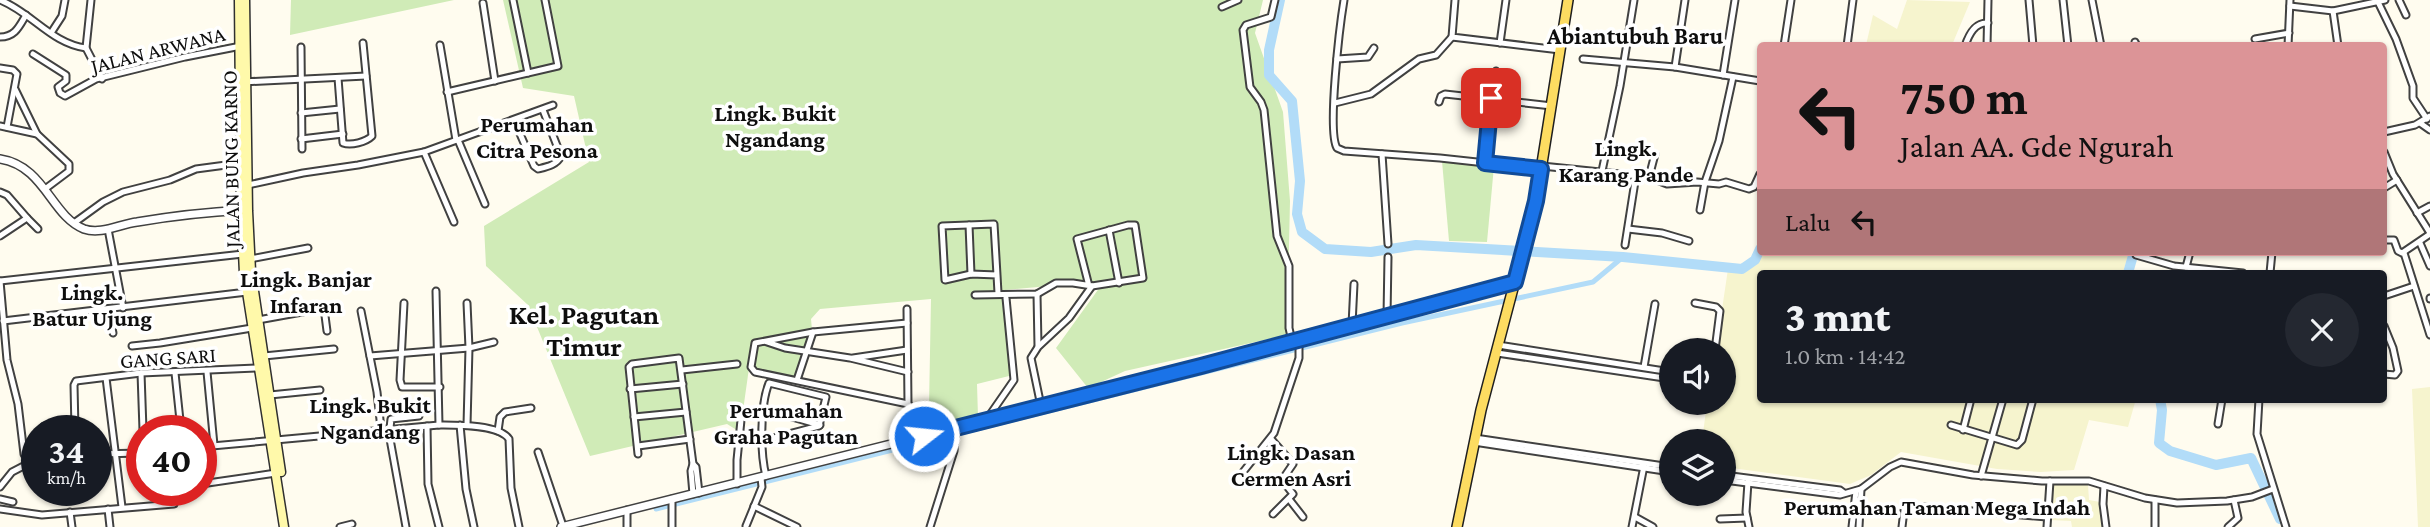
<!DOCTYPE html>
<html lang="id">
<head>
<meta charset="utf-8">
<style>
	:root { --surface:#171b24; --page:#242831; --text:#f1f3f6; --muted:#9ea1a6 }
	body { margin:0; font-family:"Crimson Pro",serif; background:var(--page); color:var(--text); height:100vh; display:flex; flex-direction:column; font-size:26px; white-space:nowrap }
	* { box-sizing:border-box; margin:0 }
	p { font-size:23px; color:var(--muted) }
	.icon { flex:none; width:38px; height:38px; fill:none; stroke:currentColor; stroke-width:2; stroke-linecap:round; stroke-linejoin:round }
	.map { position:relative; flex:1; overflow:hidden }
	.panel { position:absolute; left:1757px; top:270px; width:630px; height:133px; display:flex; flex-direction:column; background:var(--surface); border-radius:7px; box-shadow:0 2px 5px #0004 }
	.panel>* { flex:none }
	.banner { position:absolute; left:1757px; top:42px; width:630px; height:214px; border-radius:7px; box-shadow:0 2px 5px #0004; background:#dc9497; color:#111; overflow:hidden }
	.tools { position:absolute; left:1659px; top:338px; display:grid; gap:14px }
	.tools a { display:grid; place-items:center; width:77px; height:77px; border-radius:50%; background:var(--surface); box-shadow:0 2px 5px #0004; font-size:35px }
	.speed { position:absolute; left:21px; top:415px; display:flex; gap:14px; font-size:35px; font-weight:700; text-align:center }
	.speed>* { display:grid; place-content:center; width:91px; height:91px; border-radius:50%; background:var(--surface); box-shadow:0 2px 5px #0004; line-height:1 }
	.speed small { font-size:18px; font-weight:400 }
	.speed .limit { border:10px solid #d22; background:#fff; color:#111 }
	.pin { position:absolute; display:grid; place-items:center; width:60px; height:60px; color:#fff; margin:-30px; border-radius:14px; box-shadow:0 4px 10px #0006 }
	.me { position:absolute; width:77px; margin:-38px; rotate:74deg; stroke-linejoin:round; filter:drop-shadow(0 0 5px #0008) }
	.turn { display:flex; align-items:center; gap:24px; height:147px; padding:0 28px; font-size:32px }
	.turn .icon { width:91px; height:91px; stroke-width:2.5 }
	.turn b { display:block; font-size:49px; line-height:60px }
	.then { display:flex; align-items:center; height:66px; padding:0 28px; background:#0003; gap:14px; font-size:26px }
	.round { display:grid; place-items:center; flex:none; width:74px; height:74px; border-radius:37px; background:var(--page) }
	.summary { display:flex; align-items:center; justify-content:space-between; height:119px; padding:0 28px }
	h1 { font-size:42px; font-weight:800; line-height:52px }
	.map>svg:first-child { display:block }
</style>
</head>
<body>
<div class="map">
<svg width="2430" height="527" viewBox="0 0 2430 527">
	<rect width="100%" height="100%" fill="#fffcef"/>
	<g fill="#f6f4ce">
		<polygon points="1907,0 1970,2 1952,45 1866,45 1873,15 1897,29"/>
		<polygon points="1760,240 1760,252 2129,252 2123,273 1760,273 1760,399 2136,399 2128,427 2089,420 2074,470 2041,472 1997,469 1901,452 1871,475 1850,484 1724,467 1724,441 1702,441 1707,403 1724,402 1724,350 1716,350 1728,269 1754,259"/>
		<polygon points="2430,387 2430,527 2418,527 2412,389"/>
		<polygon points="2051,484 2088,485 2089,500 2100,502 2103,527 2072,527 2071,521 2049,520"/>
	</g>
	<g fill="#d0ebb7">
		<polygon points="291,0 454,0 290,35"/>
		<polygon points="503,0 1263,0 1255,33 1283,112 1290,201 1287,335 1125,371 1088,388 1056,348 1100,287 1092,282 1005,290 1012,319 1013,375 977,384 978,417 937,427 929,406 931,299 820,309 811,319 812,330 794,379 749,368 740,432 727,424 590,456 528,305 486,266 484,226 589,162 574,96 523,88"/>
		<polygon points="1442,161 1494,166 1487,242 1449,241"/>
	</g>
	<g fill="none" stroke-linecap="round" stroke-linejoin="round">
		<polyline stroke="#b2dcf8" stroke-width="5" points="656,509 1402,323 1593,282 1623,257"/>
		<g stroke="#b2dcf8" stroke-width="10">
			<polyline points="1280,0 1269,50 1269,75 1292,101 1300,181 1297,214 1302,232 1325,249 1371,252 1416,245 1623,257 1742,269 1755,260 1760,249"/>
			<polyline points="2128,273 2134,252"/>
			<polyline points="2160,399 2162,410 2159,443 2170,451 2216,465 2251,458 2280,519"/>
		</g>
		<g stroke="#414141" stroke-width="9">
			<g id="minor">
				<path d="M 0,0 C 31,12 52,44 86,48"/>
				<polyline points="91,0 86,48 102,79"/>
				<polyline points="513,0 528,73"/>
				<polyline points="1275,0 1271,17 1246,25 1243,30 1250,87 1261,102 1264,110 1277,236 1289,266 1289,328 1292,341"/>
				<path d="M 1344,0 C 1340,24 1327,131 1337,148 L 1344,151 L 1440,158 L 1541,169"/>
				<polyline points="1455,0 1452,37 1560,50"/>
				<polyline points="2029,0 2033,46"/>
				<polyline points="2063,0 2068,46"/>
				<polyline points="2092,0 2101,46"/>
				<polyline points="2399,0 2406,15"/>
				<polyline points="2378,2 2396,39 2413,86 2413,98 2427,119"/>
				<polyline points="483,3 495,81"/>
				<polyline points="2290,6 2333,11 2385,0"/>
				<polyline points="1222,7 1238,0"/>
				<polyline points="2333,11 2338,46"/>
				<polyline points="51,33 62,16 65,0"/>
				<path d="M 0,37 C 15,37 19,27 26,15"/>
				<polyline points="2255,39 2289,33"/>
				<polyline points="2135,42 2137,46"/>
				<polyline points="1500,43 1506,0"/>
				<polyline points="440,45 456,140"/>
				<polyline points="1784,46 1791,0"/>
				<polyline points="1847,46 1853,0"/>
				<path d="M 1965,46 C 1969,34 1975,22 1988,23"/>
				<polyline points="1987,46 1988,0"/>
				<polyline points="2288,46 2290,0"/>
				<polyline points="301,47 302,149"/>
				<polyline points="33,54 66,75 66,81 58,87 60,93 65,96 96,79 185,57 241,46"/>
				<polyline points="1337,59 1368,57 1374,48"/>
				<polyline points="1583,59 1675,67 1760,81"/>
				<polyline points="1675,67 1685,0"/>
				<polyline points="0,68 13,70 17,74 7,127"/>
				<polyline points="1723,75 1735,0"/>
				<path d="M 338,78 L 343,143 C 351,146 366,142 372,136 L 363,43"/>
				<polyline points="243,82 366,76"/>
				<polyline points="15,89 37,134"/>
				<polyline points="447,92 558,66 545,0"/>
				<polyline points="1439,102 1441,96 1445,94 1552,106"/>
				<polyline points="1335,103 1371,94 1419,59 1436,55 1452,37"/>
				<polyline points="301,113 340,109"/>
				<path d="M 514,120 L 534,166 L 538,169 C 546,167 557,165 561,156 L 543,110"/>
				<polyline points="2420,123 2430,130"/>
				<polyline points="0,126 37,134 69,164 69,171 45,189"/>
				<polyline points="2384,132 2415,125 2430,116"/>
				<polyline points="301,139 343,134"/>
				<polyline points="458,140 485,204"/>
				<polyline points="424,152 454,222"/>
				<polyline points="2384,152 2393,174 2430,233"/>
				<polyline points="1382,154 1388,244"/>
				<polyline points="1485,163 1496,71"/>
				<polyline points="1542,166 1649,177 1667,184 1697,182 1719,184 1726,182 1749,189 1754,187 1760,174"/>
				<polyline points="1602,171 1620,86 1634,0"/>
				<polyline points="1649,177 1655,154"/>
				<polyline points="248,185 303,173 358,165 424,152 553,105"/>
				<polyline points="2384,188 2397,180"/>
				<polyline points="0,192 7,195 27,218 0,236"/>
				<polyline points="1700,210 1705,182 1719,141 1733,77"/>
				<polyline points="2417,213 2430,206"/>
				<polyline points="27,218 38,229"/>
				<polyline points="74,223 103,202 123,192 170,180 196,169 241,163"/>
				<polyline points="969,225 971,274"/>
				<polyline points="108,229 123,308"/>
				<polyline points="1628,229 1662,233 1689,241"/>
				<polyline points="1109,230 1119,283"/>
				<polyline points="2384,240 2394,240 2398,251 2402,253 2430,234"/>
				<polyline points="2420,243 2430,266"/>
				<polyline points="1625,245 1636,175"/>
				<polyline points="2404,253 2430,335"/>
				<polyline points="2136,255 2174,266 2243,273"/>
				<polyline points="250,259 308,248"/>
				<polyline points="2186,267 2190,252"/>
				<polyline points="2270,273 2272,252"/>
				<polyline points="997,275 994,224 942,226 945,280 971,274 997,275 998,293"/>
				<polyline points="0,281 243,254"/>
				<polyline points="0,281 7,360 18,404 24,454 29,462"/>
				<polyline points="436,291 439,425"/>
				<polyline points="1037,294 1038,346"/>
				<polyline points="975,295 1037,294 1056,283 1073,283 1092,286 1143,278 1135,225 1128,225 1077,239 1089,286"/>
				<polyline points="2384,296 2414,286"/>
				<polyline points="2430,298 2430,299"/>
				<polyline points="404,303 400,380 402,387 440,387"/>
				<polyline points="1695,303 1716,307 1720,311 1715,350"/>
				<polyline points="907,309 908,404"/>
				<polyline points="108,310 113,333"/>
				<polyline points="361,311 377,392 381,429"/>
				<polyline points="1387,316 1388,257"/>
				<polyline points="258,320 324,308 327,331"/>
				<polyline points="3,321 247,292"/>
				<polyline points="907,323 813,332 755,343 751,367 755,372 908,404 918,418 924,436"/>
				<polyline points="1352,325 1354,284"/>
				<polyline points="2384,326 2393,348 2398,371 2395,375 2384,374"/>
				<polyline points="767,342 785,348 850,358 908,372"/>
				<polyline points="1498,345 1671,372"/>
				<polyline points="132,346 160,343 252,328"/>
				<polyline points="1497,353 1671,379"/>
				<polyline points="264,356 334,349"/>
				<polyline points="370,356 469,348 494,342"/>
				<polyline points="853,358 907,350"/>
				<polyline points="1644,367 1655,304"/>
				<polyline points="682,370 737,364"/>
				<polyline points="207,372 214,445"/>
				<polyline points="141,373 143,430"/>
				<polyline points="175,373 181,430"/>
				<polyline points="106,378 122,507"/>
				<polyline points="797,380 813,332"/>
				<polyline points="630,389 683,384"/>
				<polyline points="270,395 320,390"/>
				<polyline points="2259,399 2257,434 2286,527"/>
				<polyline points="406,403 406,417"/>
				<polyline points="1041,406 1031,358 1038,347 1069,318 1092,286"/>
				<polyline points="764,409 820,425"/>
				<polyline points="634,417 686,412"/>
				<polyline points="987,419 1014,380 1006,298"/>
				<polyline points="2218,424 2222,399"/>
				<polyline points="460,425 466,489 474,527"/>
				<polyline points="467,425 469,348 467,303"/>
				<polyline points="1951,425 2017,445 2022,440 2033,399"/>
				<polyline points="44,426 45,430"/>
				<polyline points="427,426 428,484 439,527"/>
				<polyline points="388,428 406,527"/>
				<polyline points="390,428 391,419 419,416"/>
				<polyline points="75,430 74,385 76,381 141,373 258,368"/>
				<polyline points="1963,430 1971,399"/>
				<polyline points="498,431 500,417 505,412 531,408"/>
				<polyline points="1475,438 1671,467"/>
				<polyline points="1271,439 1293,464 1282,480 1293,494 1273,514"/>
				<path d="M 762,441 L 819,426 L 826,397 L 769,383 C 760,405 760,453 766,476"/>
				<polyline points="1474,442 1671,472"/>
				<polyline points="638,446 690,439"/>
				<path d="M 201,447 L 439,425 C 456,425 499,424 509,439 L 511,488 L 519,527"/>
				<polyline points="538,452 563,526"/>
				<polyline points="96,454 142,453"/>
				<polyline points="638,454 629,367 632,364 679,358 693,464 691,471 693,494"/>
				<polyline points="693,464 696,467 699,493"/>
				<polyline points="1243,472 1274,433 1299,358 1299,340"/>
				<polyline points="1724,475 1840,490 1844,493"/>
				<polyline points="1981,476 2003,399"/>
				<polyline points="1724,480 1840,495 1861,489 1890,467 1901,462 1973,475 2042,481 2089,481 2145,498 2177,503 2227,501 2252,497 2273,489"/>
				<polyline points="1748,482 1746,512 1749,527"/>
				<polyline points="201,484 276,473"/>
				<polyline points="737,484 737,460 742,410"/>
				<polyline points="2104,486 2103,504 2106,527"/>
				<polyline points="0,487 12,472 37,459"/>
				<polyline points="0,499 13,502"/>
				<polyline points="1289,499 1303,517"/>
				<polyline points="754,506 797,527"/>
				<polyline points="0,509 42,515 174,504 174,490"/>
				<polyline points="108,509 110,527"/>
				<polyline points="627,510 627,527"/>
				<polyline points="70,512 72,527"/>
				<polyline points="1635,517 1653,527"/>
				<polyline points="1720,519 1747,518"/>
				<polyline points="746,526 762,487 761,478"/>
				<polyline points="340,527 352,524"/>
				<polyline points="672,527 672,499"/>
				<polyline points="930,527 954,451 956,426"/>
				<polyline points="1632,527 1644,466"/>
				<polyline points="1852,527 1856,491"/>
				<polyline points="1859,527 1861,489"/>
				<polyline points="1902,527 1904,510 1910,506 2047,517"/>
				<polyline points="2047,527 2050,481"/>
				<polyline points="2155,527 2155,500"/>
				<polyline points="2228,527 2238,518 2234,500"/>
			</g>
		</g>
		<g stroke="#414141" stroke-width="10">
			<g id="tertiary">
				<path d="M 0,159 C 45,166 51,216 84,229 C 101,235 120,224 137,222 C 172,216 208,212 244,210"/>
				<polyline points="561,527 1201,366 1515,282"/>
			</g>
		</g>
		<g stroke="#303030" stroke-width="11">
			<g id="secondary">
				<polyline points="239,0 241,210 244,273 284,527"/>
				<polyline points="245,0 248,211 251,271 281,472"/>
			</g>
		</g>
		<g stroke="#1f1f1f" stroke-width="12">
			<polyline id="primary" points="1457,527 1481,410 1536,201 1568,0"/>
		</g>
		<use href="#minor" stroke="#fff" stroke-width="5"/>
		<use href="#tertiary" stroke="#fff" stroke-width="7"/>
		<use href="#secondary" stroke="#fff9aa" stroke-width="8"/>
		<use href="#primary" stroke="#fddc61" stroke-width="9"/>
	</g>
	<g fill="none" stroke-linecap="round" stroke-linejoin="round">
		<g stroke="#114b97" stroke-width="18">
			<polyline id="route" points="924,436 1201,366 1515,282 1536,201 1541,169 1485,163 1491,98"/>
		</g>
		<use href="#route" stroke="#1a73e8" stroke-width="12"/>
	</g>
	<g text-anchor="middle" stroke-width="7" stroke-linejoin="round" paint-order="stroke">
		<g font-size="21" fill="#0e0e0e" stroke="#fff">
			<text transform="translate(158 50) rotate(-14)" y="7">JALAN ARWANA</text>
			<text transform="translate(231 159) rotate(-91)" y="7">JALAN BUNG KARNO</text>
			<text transform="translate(168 358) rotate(-4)" y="7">GANG SARI</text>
		</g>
		<g font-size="23" font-weight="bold" fill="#0e0e0e" stroke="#fff">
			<text x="775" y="121">Lingk. Bukit<tspan x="775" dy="26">Ngandang</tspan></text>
			<text x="537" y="132">Perumahan<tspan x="537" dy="26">Citra Pesona</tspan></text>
			<text x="1626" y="156">Lingk.<tspan x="1626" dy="26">Karang Pande</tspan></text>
			<text x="306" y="287">Lingk. Banjar<tspan x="306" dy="26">Infaran</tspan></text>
			<text x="92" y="300">Lingk.<tspan x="92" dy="26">Batur Ujung</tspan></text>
			<text x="370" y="413">Lingk. Bukit<tspan x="370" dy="26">Ngandang</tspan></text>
			<text x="786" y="418">Perumahan<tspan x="786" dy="26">Graha Pagutan</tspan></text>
			<text x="1291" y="460">Lingk. Dasan<tspan x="1291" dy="26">Cermen Asri</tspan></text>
			<text x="1937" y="515">Perumahan Taman Mega Indah</text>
		</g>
		<g font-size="24" font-weight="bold" fill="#0e0e0e" stroke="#fff">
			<text x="1635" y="44">Abiantubuh Baru</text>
		</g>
		<g font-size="28" font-weight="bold" fill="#0e0e0e" stroke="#fff">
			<text x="584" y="324">Kel. Pagutan<tspan x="584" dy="32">Timur</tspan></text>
		</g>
	</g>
</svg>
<div class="tools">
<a><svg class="icon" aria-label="sound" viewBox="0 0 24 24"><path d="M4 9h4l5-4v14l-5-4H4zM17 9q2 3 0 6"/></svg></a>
<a><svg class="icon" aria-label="layers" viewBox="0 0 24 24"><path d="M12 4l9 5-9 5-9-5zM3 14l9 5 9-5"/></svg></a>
</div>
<div class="speed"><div>34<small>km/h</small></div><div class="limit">40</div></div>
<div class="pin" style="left:1491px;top:98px;background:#d93025"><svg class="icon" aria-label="arrive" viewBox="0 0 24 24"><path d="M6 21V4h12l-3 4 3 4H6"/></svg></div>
<svg class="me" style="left:924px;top:436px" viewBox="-20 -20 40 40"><circle r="17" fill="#1a73e8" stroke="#fff" stroke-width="3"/><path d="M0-11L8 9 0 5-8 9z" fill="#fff"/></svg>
<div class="banner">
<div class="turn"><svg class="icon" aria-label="left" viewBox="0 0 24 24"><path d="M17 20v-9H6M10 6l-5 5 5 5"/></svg><div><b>750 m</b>Jalan AA. Gde Ngurah</div></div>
<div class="then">Lalu<svg class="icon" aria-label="left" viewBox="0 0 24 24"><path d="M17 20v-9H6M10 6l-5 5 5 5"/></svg></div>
</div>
<section class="panel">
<div class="summary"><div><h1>3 mnt</h1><p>1.0 km · 14:42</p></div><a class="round"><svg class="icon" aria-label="close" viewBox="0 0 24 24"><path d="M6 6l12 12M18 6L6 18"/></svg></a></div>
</section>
</div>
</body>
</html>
